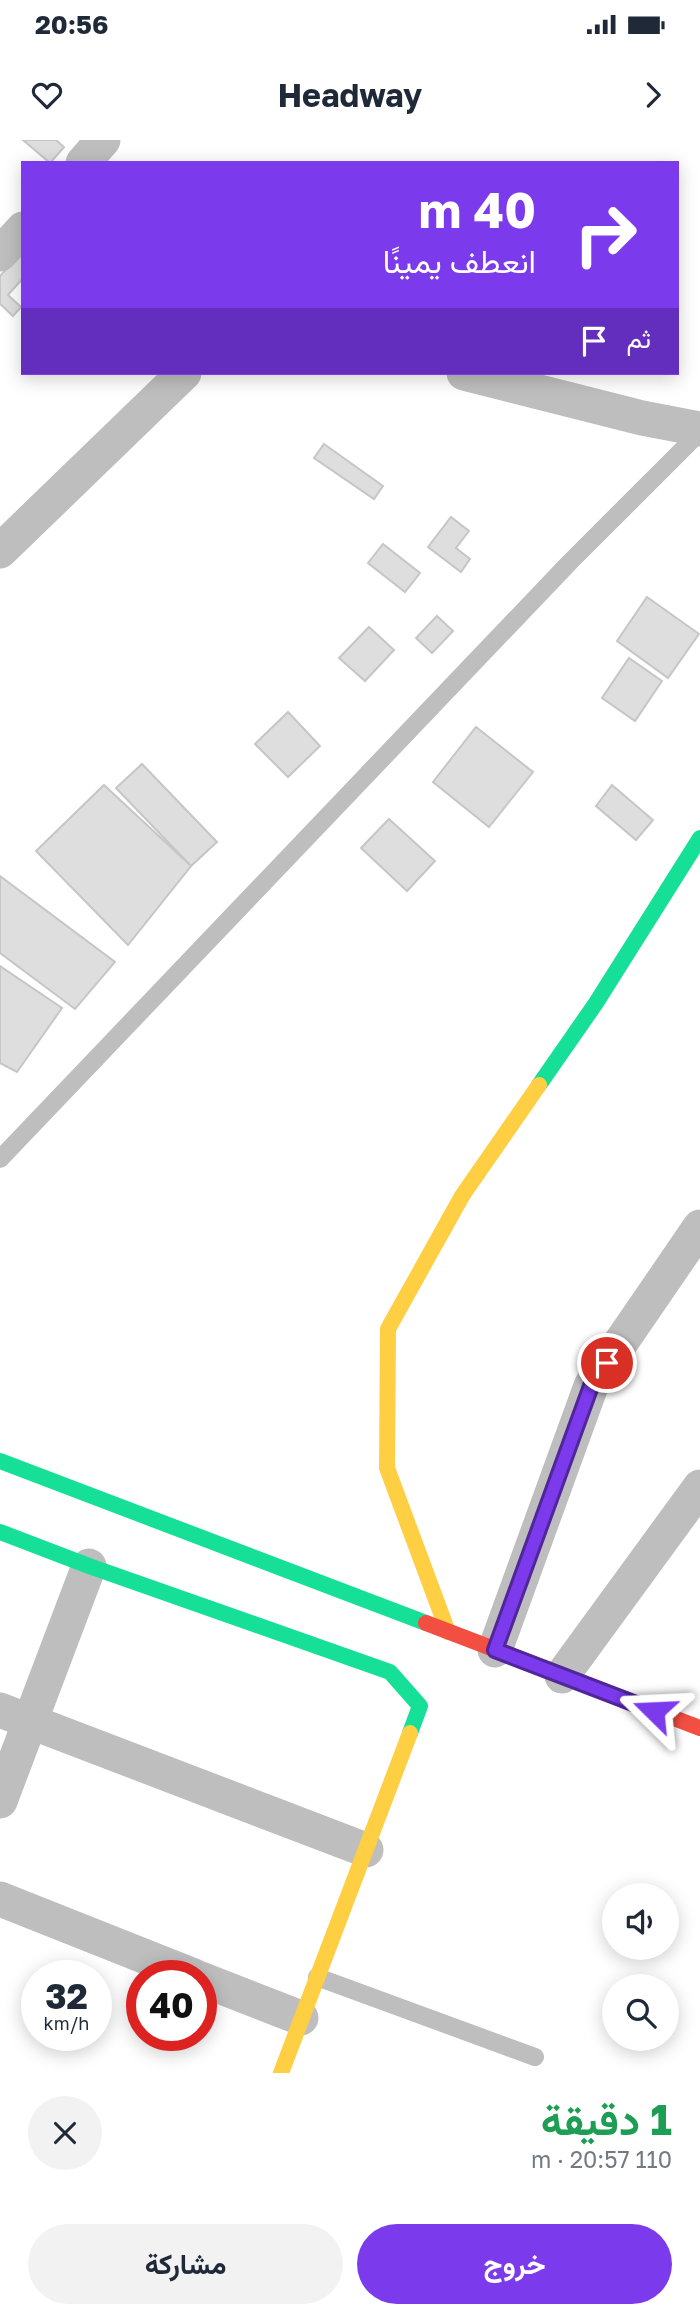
<!DOCTYPE html>
<html lang="ar">
<head>
<meta charset="utf-8">
<style>
	:root { --surface:#fff; --page:#f2f2f3; --text:#1f2937; --muted:#747a83; --accent:#7c3aed }
	body { margin:0; font-family:"Golos Text",Vazirmatn,sans-serif; background:var(--page); color:var(--text); direction:rtl; height:100vh; display:flex; flex-direction:column; font-size:26px; white-space:nowrap }
	* { box-sizing:border-box; margin:0 }
	p { font-size:23px; color:var(--muted) }
	.icon { flex:none; width:38px; height:38px; fill:none; stroke:currentColor; stroke-width:2; stroke-linecap:round; stroke-linejoin:round }
	.map { position:relative; height:1933px; overflow:hidden; direction:ltr }
	.sheet { display:flex; flex-direction:column; background:var(--surface); flex:1 }
	.sheet>* { flex:none }
	.guide { position:absolute; left:21px; top:21px; width:658px; height:214px; border-radius:0px; box-shadow:0 4px 18px #0003; direction:rtl; background:#7c3aed; color:#fff; overflow:hidden }
	.tools { position:absolute; left:602px; top:1743px; display:grid; gap:14px }
	.tools a { display:grid; place-items:center; width:77px; height:77px; border-radius:50%; background:var(--surface); box-shadow:0 4px 18px #0003; font-size:35px }
	.speed { position:absolute; left:21px; top:1820px; display:flex; gap:14px; font-size:35px; font-weight:700; text-align:center }
	.speed>* { display:grid; place-content:center; width:91px; height:91px; border-radius:50%; background:var(--surface); box-shadow:0 4px 18px #0003; line-height:1 }
	.speed small { font-size:18px; font-weight:400 }
	.speed .limit { border:10px solid #d22; background:#fff; color:#111 }
	.pin { position:absolute; display:grid; place-items:center; width:60px; height:60px; color:#fff; margin:-30px; border:4px solid #fff; border-radius:50%; box-shadow:0 2px 7px #0007 }
	.me { position:absolute; width:77px; margin:-38px; rotate:291deg; stroke-linejoin:round; filter:drop-shadow(0 0 5px #0008) }
	.turn { display:flex; align-items:center; gap:24px; height:147px; padding:0 28px; font-size:32px }
	.turn .icon { width:91px; height:91px; stroke-width:2.5 }
	.turn b { display:block; font-size:49px; line-height:60px }
	.then { display:flex; align-items:center; height:66px; padding:0 28px; background:#0003; gap:14px; font-size:26px }
	.round { display:grid; place-items:center; flex:none; width:74px; height:74px; border-radius:37px; background:var(--page) }
	.summary { display:flex; align-items:center; justify-content:space-between; height:119px; padding:0 28px }
	h1 { font-size:42px; font-weight:700; line-height:52px; color:#1e9e55 }
	.cta { display:flex; gap:14px; margin-top:auto; padding:14px 28px }
	.cta a { flex:1; height:80px; border-radius:42px; background:var(--accent); color:#fff; font-size:28px; font-weight:700; line-height:80px; text-align:center }
	.cta a+a { background:var(--page); color:var(--text) }
	.status { display:flex; justify-content:space-between; align-items:center; height:49px; padding:0 35px; background:var(--surface); direction:ltr }
	.status svg { height:19px; fill:currentColor }
	header { display:flex; justify-content:space-between; align-items:center; height:91px; padding:0 28px; background:var(--surface); font-size:32px; font-weight:700 }
	.map>svg:first-child { display:block }
</style>
</head>
<body>
<div class="status"><b>20:56</b><svg viewBox="0 0 49 12"><path d="M0 12V9h3v3zM5 12V6h3v6zM10 12V3h3v9zM15 12V0h3v12zM26 1h20v11H26zM47 4h2v5h-2z"/></svg></div>
<header><svg class="icon" aria-label="forward" viewBox="0 0 24 24"><path d="M9 5l7 7-7 7"/></svg>Headway<svg class="icon" aria-label="heart" viewBox="0 0 24 24"><path d="M12 20l-8-8c-3-5 5-10 8-4 3-6 11-1 8 4z"/></svg></header>
<div class="map">
<svg width="700" height="1933" viewBox="0 0 700 1933">
	<rect width="100%" height="100%" fill="#fff"/>
	<g fill="#dedede" stroke="#c6c6c6" stroke-width="2">
		<polygon points="23,0 56,0 64,7 50,23"/>
		<polygon points="23,111 23,138 8,155 21,167 13,176 0,164 0,136"/>
		<polygon points="324,304 383,346 374,359 314,318"/>
		<polygon points="451,377 469,391 456,408 470,419 461,432 428,407"/>
		<polygon points="383,404 420,433 405,452 368,423"/>
		<polygon points="647,457 699,494 668,538 617,501"/>
		<polygon points="437,476 453,491 432,513 416,498"/>
		<polygon points="369,487 394,510 365,541 339,518"/>
		<polygon points="629,518 662,541 635,581 602,558"/>
		<polygon points="288,572 320,606 288,637 255,604"/>
		<polygon points="476,587 533,632 489,687 433,642"/>
		<polygon points="142,624 217,702 191,726 116,648"/>
		<polygon points="104,645 191,726 128,805 36,711"/>
		<polygon points="612,645 653,680 636,700 596,666"/>
		<polygon points="389,679 435,721 407,751 361,708"/>
		<polygon points="0,736 115,822 75,869 0,813"/>
		<polygon points="0,826 62,868 17,932 0,923"/>
	</g>
	<g fill="none" stroke-linecap="round" stroke-linejoin="round">
		<g stroke="#bebebe" stroke-width="18">
			<polyline points="0,1019 570,422 700,292"/>
			<polyline points="317,1837 535,1917"/>
		</g>
		<g stroke="#bebebe" stroke-width="35">
			<polyline points="83,23 103,0"/>
			<polyline points="0,114 23,89"/>
			<polyline points="464,233 642,278 700,289"/>
			<polyline points="0,411 184,233"/>
			<polyline points="495,1510 591,1246 700,1087"/>
			<polyline points="562,1536 700,1347"/>
			<polyline points="0,1570 366,1710"/>
			<polyline points="0,1661 89,1426"/>
			<polyline points="0,1759 194,1836"/>
			<polyline points="201,1839 301,1878"/>
		</g>
		<g stroke="#16e098" stroke-width="16">
			<polyline points="539,945 596,863 700,698"/>
			<polyline points="0,1321 426,1483"/>
			<polyline points="0,1392 89,1426 390,1532 420,1566 410,1593"/>
		</g>
		<g stroke="#ffcf43" stroke-width="16">
			<polyline points="448,1492 387,1328 388,1189 462,1056 539,945"/>
			<polyline points="281,1933 410,1593"/>
		</g>
		<polyline stroke="#f24e42" stroke-width="16" points="426,1483 700,1588"/>
	</g>
	<g fill="none" stroke-linecap="round" stroke-linejoin="round">
		<g stroke="#51269a" stroke-width="18">
			<polyline id="route" points="607,1223 591,1246 495,1510 654,1571"/>
		</g>
		<use href="#route" stroke="#7c3aed" stroke-width="12"/>
	</g>
</svg>
<div class="tools">
<a><svg class="icon" aria-label="sound" viewBox="0 0 24 24"><path d="M4 9h4l5-4v14l-5-4H4zM17 9q2 3 0 6"/></svg></a>
<a><svg class="icon" aria-label="search" viewBox="0 0 24 24"><circle cx="10" cy="10" r="6"/><path d="M15 15l6 6"/></svg></a>
</div>
<div class="speed"><div>32<small>km/h</small></div><div class="limit">40</div></div>
<div class="pin" style="left:607px;top:1223px;background:#d93025"><svg class="icon" aria-label="arrive" viewBox="0 0 24 24"><path d="M6 21V4h12l-3 4 3 4H6"/></svg></div>
<svg class="me" style="left:654px;top:1571px" viewBox="-20 -20 40 40"><path d="M0-17L14 15 0 8-14 15z" fill="#7c3aed" stroke="#fff" stroke-width="4"/></svg>
<div class="guide">
<div class="turn"><svg class="icon" aria-label="right" viewBox="0 0 24 24"><path d="M7 20v-9h11M14 6l5 5-5 5"/></svg><div><b>40 m</b>انعطف يمينًا</div></div>
<div class="then">ثم<svg class="icon" aria-label="arrive" viewBox="0 0 24 24"><path d="M6 21V4h12l-3 4 3 4H6"/></svg></div>
</div>
</div>
<section class="sheet">
<div class="summary"><div><h1>1 دقيقة</h1><p>110 m · 20:57</p></div><a class="round"><svg class="icon" aria-label="close" viewBox="0 0 24 24"><path d="M6 6l12 12M18 6L6 18"/></svg></a></div>
<div class="cta"><a>خروج</a><a>مشاركة</a></div>
</section>
</body>
</html>
